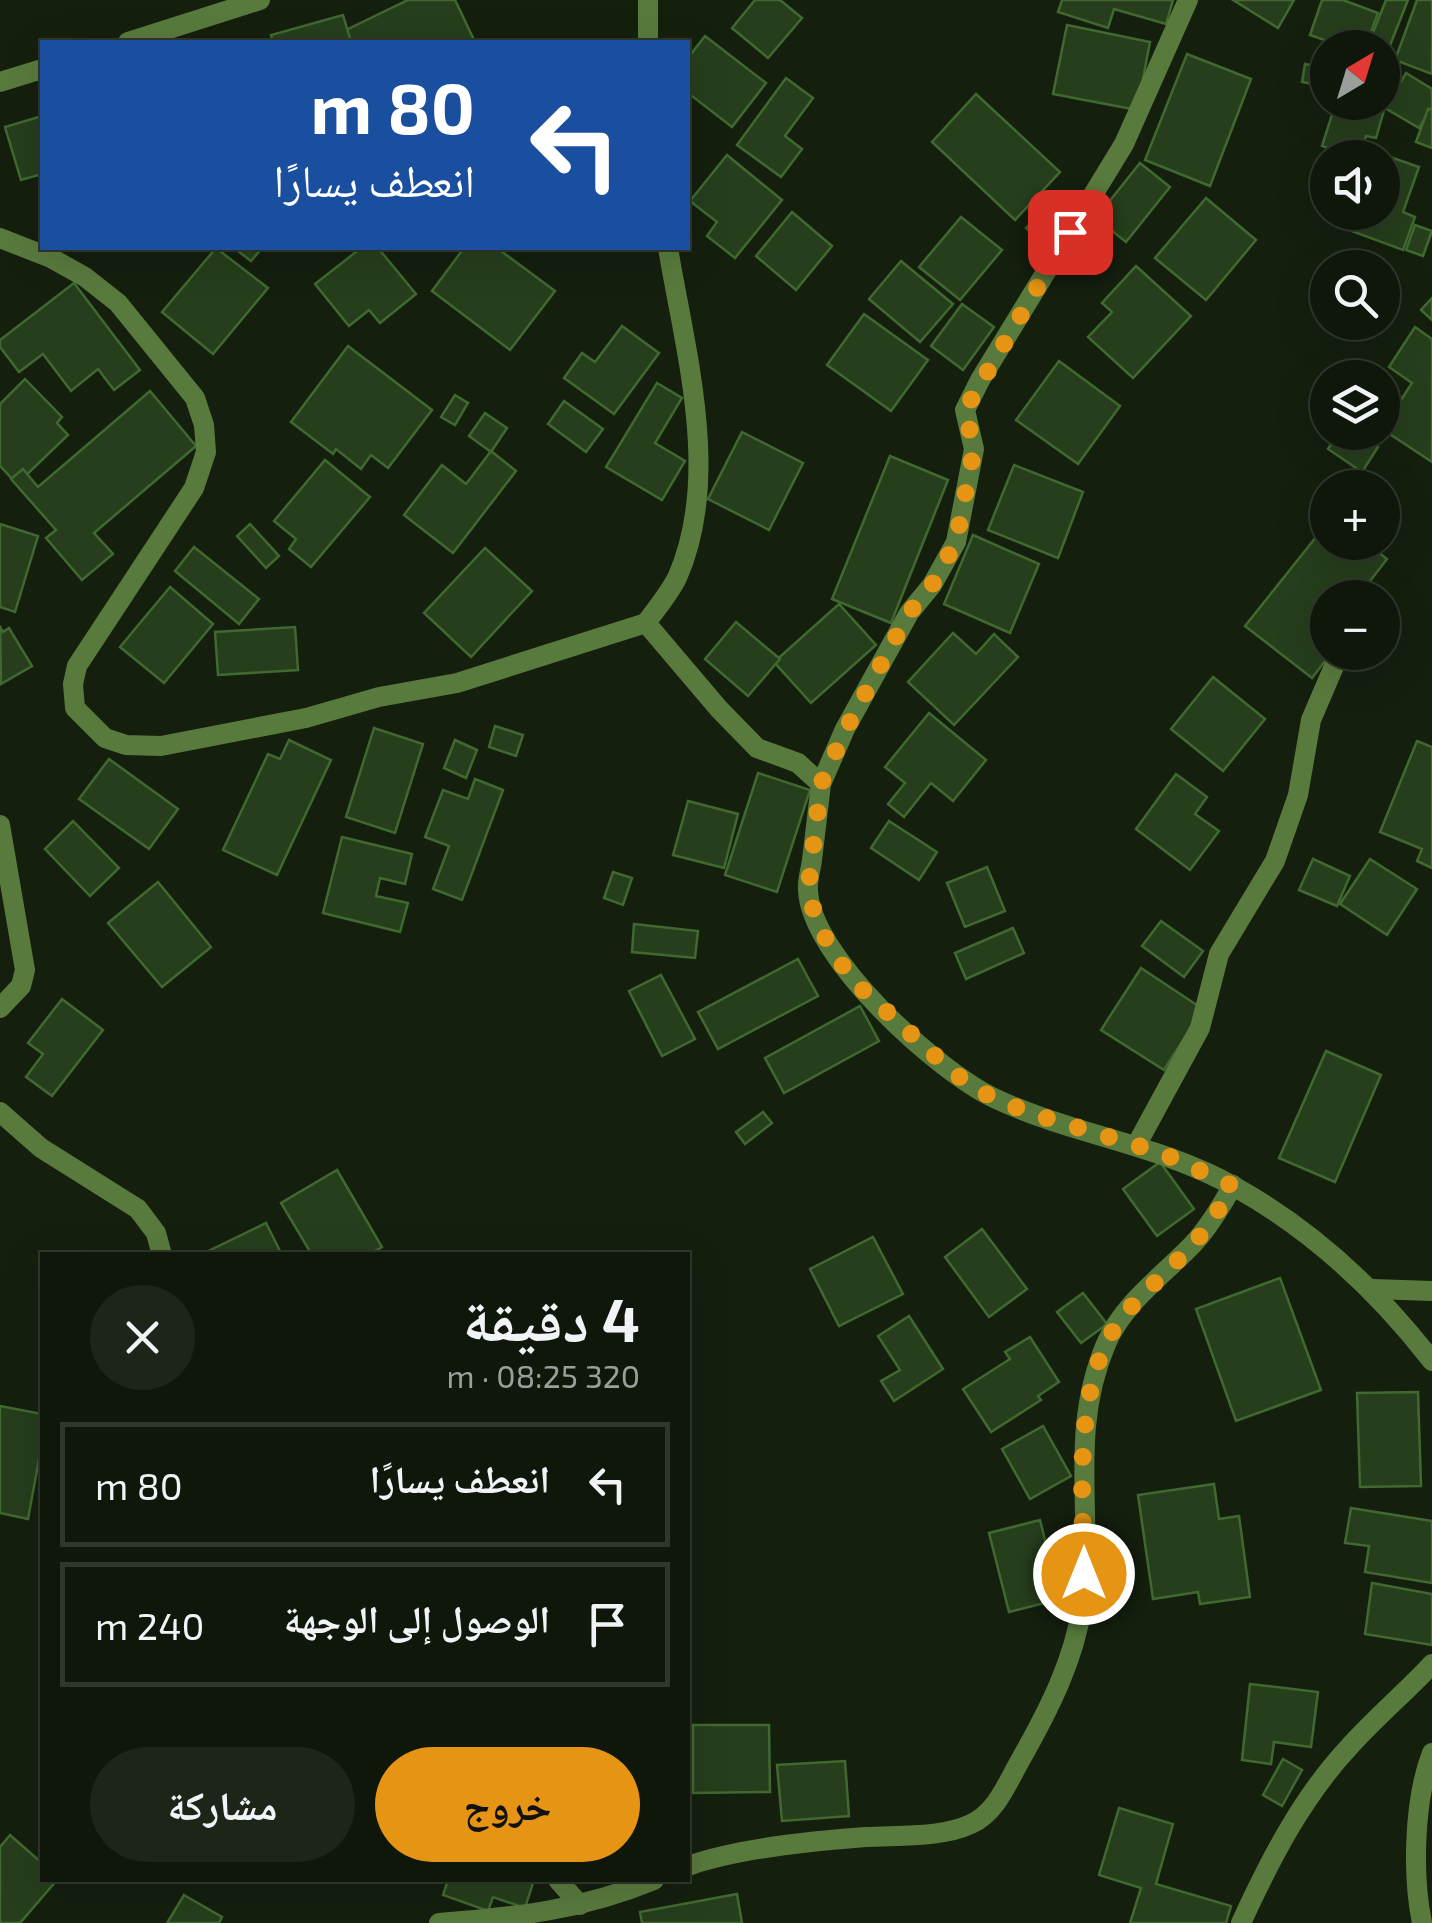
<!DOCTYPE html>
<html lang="ar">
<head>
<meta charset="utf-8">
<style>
	:root { --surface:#0f170a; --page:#1d2418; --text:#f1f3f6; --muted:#9b9f9c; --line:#2f362b; --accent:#e59413 }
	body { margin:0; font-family:"Exo 2","Noto Naskh Arabic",sans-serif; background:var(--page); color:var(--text); direction:rtl; height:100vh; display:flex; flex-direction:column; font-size:38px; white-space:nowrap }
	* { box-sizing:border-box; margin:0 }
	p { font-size:32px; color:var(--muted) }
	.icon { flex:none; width:55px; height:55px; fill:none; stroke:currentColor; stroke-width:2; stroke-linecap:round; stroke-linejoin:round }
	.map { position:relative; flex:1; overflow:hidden; direction:ltr }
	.details { position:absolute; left:40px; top:1252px; width:650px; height:630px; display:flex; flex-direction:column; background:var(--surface); border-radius:0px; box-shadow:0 10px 40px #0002,0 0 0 2px var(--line); direction:rtl }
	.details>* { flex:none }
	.guide { position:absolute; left:40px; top:40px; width:650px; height:210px; border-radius:0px; box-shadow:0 10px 40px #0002,0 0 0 2px var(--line); direction:rtl; background:#1a4fa0; color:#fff; overflow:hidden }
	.needle { width:65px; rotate:38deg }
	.buttons { position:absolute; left:1310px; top:30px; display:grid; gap:20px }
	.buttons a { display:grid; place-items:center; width:90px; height:90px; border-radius:50%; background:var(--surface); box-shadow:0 10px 40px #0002,0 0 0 2px var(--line); font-size:50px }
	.pin { position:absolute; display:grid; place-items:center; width:85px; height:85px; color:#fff; margin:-42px; border-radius:20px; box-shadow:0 5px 15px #0006 }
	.me { position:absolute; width:110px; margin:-55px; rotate:0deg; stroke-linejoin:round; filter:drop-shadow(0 0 8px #0008) }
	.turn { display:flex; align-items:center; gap:35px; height:210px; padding:0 50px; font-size:45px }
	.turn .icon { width:130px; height:130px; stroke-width:2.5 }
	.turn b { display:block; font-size:70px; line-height:85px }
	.round { display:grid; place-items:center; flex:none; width:105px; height:105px; border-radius:52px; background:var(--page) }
	.headline { display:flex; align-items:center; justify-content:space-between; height:170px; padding:0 50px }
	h1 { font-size:60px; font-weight:700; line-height:75px }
	.primary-button { display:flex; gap:20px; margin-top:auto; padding:20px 50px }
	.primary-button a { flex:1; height:115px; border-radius:60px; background:var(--accent); color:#111; font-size:40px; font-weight:700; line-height:115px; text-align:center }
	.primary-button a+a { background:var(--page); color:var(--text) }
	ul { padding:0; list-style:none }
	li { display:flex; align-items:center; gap:30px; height:125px; margin:0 20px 15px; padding:0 30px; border:5px solid var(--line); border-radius:0px }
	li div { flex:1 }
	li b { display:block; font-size:38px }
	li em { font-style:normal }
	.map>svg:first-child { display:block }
</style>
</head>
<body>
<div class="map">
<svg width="1432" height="1923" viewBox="0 0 1432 1923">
	<rect width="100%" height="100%" fill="#141f0e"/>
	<g fill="#263e1c" stroke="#406930" stroke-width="2.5">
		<polygon points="408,0 455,0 475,42 350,42 344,31"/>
		<polygon points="755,0 780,0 802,18 768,58 732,28"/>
		<polygon points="1062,0 1173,0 1166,24 1114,9 1108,28 1058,12"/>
		<polygon points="1233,0 1294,0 1278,28"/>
		<polygon points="1322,0 1343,0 1378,13 1365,48 1347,48 1310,35"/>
		<polygon points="1386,0 1408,0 1385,58 1382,48 1367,48"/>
		<polygon points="1417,0 1432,0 1432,74 1395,60"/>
		<polygon points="343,15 351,42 273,42 271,35"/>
		<polygon points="1067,25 1150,42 1137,110 1053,94"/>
		<polygon points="705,36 766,83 732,127 688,93 688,58"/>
		<polygon points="1187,54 1251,79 1210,186 1145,160"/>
		<polygon points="1305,64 1322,67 1319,85 1302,82"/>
		<polygon points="1406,73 1432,89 1432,107 1419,128 1385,108"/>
		<polygon points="786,78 813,98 785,136 802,149 781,177 737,145"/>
		<polygon points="976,94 1060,172 1015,220 932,142"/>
		<polygon points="1382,98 1387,100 1376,138 1366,136 1359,158 1322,146 1336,102 1382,102"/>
		<polygon points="1428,109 1432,110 1432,148 1416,142"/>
		<polygon points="42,116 42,174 21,180 5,127"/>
		<polygon points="1367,149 1419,167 1403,212 1415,217 1403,250 1338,226 1343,212 1382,212 1382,158 1364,158"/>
		<polygon points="727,155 782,200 735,258 707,236 717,222 690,201"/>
		<polygon points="1140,163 1170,187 1126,242 1096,218"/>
		<polygon points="1206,198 1256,240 1206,300 1155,258"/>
		<polygon points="1048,205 1062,219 1041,242 1026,228"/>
		<polygon points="792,212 832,246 796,290 756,256"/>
		<polygon points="961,217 1002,250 960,300 919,267"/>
		<polygon points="1415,225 1432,231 1423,256 1406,250"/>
		<polygon points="216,248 268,288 213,354 162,312"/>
		<polygon points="234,248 262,248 251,261"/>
		<polygon points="361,248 378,248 416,294 380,323 369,310 349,326 315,284"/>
		<polygon points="464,248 497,248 555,291 510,350 432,291"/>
		<polygon points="901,261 953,304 920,342 869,299"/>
		<polygon points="1136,266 1191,316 1133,378 1088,337 1112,312 1102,303"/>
		<polygon points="74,283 140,370 114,390 98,369 71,391 43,354 19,372 0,347 0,340"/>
		<polygon points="1432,298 1432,320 1421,310"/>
		<polygon points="962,304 994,327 963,370 931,346"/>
		<polygon points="864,314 928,360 891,411 827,365"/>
		<polygon points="622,326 659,353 614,414 564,378 582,353 595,362"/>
		<polygon points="1415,327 1432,339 1432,462 1382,429 1412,383 1389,367"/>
		<polygon points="348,346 432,410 388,468 371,455 361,469 336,449 333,454 291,422"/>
		<polygon points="1059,361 1120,406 1078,464 1016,420"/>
		<polygon points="25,379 62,417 57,423 68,435 17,484 0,466 0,404"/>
		<polygon points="657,383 682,398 655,443 685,461 662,500 606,467"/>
		<polygon points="150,391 196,446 94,533 113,554 82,580 46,538 56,530 11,479 23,469 38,487"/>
		<polygon points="455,395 468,403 455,425 441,417"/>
		<polygon points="564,401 603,429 586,452 548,424"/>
		<polygon points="485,413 507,428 491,452 469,436"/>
		<polygon points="742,432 803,463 769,530 708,499"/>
		<polygon points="1339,432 1356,432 1378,447 1362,472 1328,449"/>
		<polygon points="491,451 516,471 453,553 404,515 442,465 466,484"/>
		<polygon points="890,456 948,480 891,623 832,599"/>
		<polygon points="325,460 370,497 311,567 289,549 296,539 274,521"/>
		<polygon points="1014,465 1083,492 1058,558 988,530"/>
		<polygon points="1328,522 1328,542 1365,542 1387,559 1357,598 1328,598 1328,636 1321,644 1328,652 1332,652 1312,678 1245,626"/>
		<polygon points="0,524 38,536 15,612 0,607"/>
		<polygon points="250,524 279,556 266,568 237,536"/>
		<polygon points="973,535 1039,564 1010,633 944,604"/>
		<polygon points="194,547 259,599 239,624 175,571"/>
		<polygon points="485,548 532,591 471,657 424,613"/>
		<polygon points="170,587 213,624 164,683 120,647"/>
		<polygon points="839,604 876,645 811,703 774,662"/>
		<polygon points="736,622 780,659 748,696 705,659"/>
		<polygon points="0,627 3,632 9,628 32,666 1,684"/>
		<polygon points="295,627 298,670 218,675 215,632"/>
		<polygon points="953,633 976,654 994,634 1018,657 954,725 908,682"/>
		<polygon points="1213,677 1265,719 1223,771 1171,729"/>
		<polygon points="929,713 986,760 953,801 931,783 904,817 888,804 905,783 885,767"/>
		<polygon points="495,726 523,735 516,756 489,747"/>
		<polygon points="374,728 423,744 395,833 346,817"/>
		<polygon points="289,740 331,760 277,875 223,850 268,754 280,759"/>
		<polygon points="455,740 477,750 466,778 444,768"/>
		<polygon points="1417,741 1432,747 1432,868 1417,861 1422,849 1380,832"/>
		<polygon points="109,759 178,809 149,849 79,799"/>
		<polygon points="758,773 810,790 777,892 725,875"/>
		<polygon points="1176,774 1207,797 1195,814 1219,831 1190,870 1136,829"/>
		<polygon points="475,779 503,790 462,900 433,889 449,846 425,837 443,790 468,799"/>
		<polygon points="688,801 738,814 724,868 673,855"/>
		<polygon points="73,821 119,868 90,896 45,849"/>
		<polygon points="889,821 937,852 919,880 871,848"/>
		<polygon points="342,837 412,854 405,884 380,878 376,896 408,903 400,932 323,913"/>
		<polygon points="1313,859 1350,876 1337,906 1299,890"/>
		<polygon points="1370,859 1417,889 1387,935 1340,904"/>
		<polygon points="987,867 1005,911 965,927 947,883"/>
		<polygon points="613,872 632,878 623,905 604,898"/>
		<polygon points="158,882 211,947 162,987 108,923"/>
		<polygon points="1161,921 1203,951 1184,977 1142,946"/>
		<polygon points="634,924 698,931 695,958 632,952"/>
		<polygon points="1013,928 1024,953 966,979 955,953"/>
		<polygon points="798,959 818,996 718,1049 698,1012"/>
		<polygon points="1141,968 1203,1009 1164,1070 1101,1030"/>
		<polygon points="661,975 695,1039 662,1056 629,991"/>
		<polygon points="62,999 103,1030 52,1096 26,1077 43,1054 28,1043"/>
		<polygon points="860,1006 879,1041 784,1093 765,1058"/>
		<polygon points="1326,1051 1381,1075 1335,1182 1279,1158"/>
		<polygon points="763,1112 772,1123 745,1144 736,1132"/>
		<polygon points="1160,1162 1194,1209 1157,1236 1123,1189"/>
		<polygon points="337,1170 382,1247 368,1255 312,1255 281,1203"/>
		<polygon points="266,1223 282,1255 200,1255"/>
		<polygon points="982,1229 1027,1289 989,1317 945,1257"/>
		<polygon points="873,1237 903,1294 839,1326 810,1269"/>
		<polygon points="1280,1278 1321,1390 1236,1421 1196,1309"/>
		<polygon points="1083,1293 1107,1324 1081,1343 1057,1312"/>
		<polygon points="909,1316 943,1369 894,1401 881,1381 900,1370 878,1336"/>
		<polygon points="1030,1337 1059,1382 1038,1396 1041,1400 991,1432 963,1389 1010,1359 1005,1352"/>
		<polygon points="1418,1392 1421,1486 1360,1487 1357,1393"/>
		<polygon points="0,1406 42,1414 42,1443 28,1519 0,1513"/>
		<polygon points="1043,1426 1071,1476 1030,1499 1002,1449"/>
		<polygon points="1214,1484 1219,1519 1239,1516 1250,1597 1200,1604 1198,1592 1153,1599 1138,1495"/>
		<polygon points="1351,1508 1432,1521 1432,1583 1365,1572 1369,1546 1345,1543"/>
		<polygon points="1040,1520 1060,1599 1009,1612 989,1533"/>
		<polygon points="1372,1583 1432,1594 1432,1645 1365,1634"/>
		<polygon points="1250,1684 1318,1692 1311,1747 1274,1742 1271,1764 1242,1760"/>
		<polygon points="693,1725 769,1725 770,1792 693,1793"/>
		<polygon points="1283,1759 1302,1770 1282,1806 1263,1795"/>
		<polygon points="845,1761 849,1816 782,1821 777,1765"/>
		<polygon points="1119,1808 1173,1824 1156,1884 1231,1906 1226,1923 1130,1923 1141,1888 1099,1875"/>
		<polygon points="10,1835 42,1863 42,1880 57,1880 20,1923 0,1923 0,1847"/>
		<polygon points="448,1880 534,1880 525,1908 493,1897 488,1911 443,1895"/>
		<polygon points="737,1894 742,1923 642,1923 640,1912"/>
		<polygon points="184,1895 222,1917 219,1923 167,1923"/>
	</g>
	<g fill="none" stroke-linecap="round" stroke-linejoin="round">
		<g stroke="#597a3d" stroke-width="20">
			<polyline points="648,0 648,42"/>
			<polyline points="128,42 260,0"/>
			<polyline points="0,82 42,69"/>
			<path d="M 0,238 L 51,258 L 85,277 L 118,303 L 195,398 L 204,425 L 206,452 L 194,488 L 77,666 L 73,684 L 75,708 L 105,738 L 126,745 L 161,746 L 306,718 L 379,697 L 457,683 L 646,623 L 719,709 L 757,748 L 798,763 L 821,784 C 818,810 815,835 812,860 C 811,869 807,880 808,890 C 810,956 937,1071 994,1098 C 1072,1135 1159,1144 1235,1187 C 1314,1231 1377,1290 1432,1361"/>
			<path d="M 646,623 C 656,609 669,594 677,578 C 722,477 685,351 668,248"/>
			<polyline points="821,784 845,729 909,613 932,585 956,542 974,449 965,410 980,380 1124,144 1188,0"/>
			<polyline points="0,825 25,970 21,986 0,1008"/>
			<polyline points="0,1112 41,1148 138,1209 156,1233 162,1255"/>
			<polyline points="1137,1144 1200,1028 1219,954 1275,861 1298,795 1311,720 1335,664"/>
			<polyline points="1373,1289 1432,1291"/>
			<path d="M 688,1866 C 738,1848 813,1841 866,1837 C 899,1835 941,1838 971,1824 C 997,1812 1007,1783 1021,1759 C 1048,1711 1074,1661 1082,1606 C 1094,1515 1068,1433 1106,1344 C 1123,1303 1166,1273 1195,1242 C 1210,1225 1222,1205 1233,1185"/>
			<polyline points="558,1880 580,1905"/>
			<path d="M 439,1923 C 517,1917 581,1910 654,1880"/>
			<path d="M 1241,1923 C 1270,1860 1302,1797 1350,1746 C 1376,1717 1406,1692 1432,1664"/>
			<path d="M 1422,1923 C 1412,1874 1414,1799 1432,1753"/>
		</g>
	</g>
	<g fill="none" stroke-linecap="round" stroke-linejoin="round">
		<path stroke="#e59413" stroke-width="18" stroke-dasharray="0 32.4" d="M 1070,232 L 965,410 L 974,449 L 956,542 L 932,585 L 909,613 L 846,729 L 821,784 L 808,890 L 818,926 L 851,979 L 955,1074 L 991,1097 L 1030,1113 L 1162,1153 L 1233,1186 C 1223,1203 1212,1221 1199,1237 C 1177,1264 1148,1287 1125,1314 C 1071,1378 1083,1495 1084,1574"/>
	</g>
</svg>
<div class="buttons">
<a><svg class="needle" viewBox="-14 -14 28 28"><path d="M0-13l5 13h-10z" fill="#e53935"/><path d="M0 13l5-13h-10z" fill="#9b9f9c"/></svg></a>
<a><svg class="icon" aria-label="sound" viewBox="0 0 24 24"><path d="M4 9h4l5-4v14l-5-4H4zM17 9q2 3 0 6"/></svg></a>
<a><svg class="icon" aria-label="search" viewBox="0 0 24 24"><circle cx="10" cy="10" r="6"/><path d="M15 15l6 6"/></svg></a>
<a><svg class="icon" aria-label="layers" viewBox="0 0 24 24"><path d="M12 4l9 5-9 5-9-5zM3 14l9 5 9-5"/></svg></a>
<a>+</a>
<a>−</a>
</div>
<div class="pin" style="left:1070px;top:232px;background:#d93025"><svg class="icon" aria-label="arrive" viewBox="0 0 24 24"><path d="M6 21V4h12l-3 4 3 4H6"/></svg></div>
<svg class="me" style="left:1084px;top:1574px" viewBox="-20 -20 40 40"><circle r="17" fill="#e59413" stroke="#fff" stroke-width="3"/><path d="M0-11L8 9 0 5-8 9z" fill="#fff"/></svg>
<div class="guide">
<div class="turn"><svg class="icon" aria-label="left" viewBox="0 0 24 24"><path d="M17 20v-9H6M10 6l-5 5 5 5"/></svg><div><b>80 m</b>انعطف يسارًا</div></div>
</div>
<section class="details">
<div class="headline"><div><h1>4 دقيقة</h1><p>320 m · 08:25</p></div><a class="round"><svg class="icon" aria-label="close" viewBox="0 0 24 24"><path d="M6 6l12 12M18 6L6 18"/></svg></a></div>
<ul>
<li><svg class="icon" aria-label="left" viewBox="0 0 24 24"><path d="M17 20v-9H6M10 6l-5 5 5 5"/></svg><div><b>انعطف يسارًا</b></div><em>80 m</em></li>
<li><svg class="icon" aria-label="arrive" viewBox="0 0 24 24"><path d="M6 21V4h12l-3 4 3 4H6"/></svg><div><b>الوصول إلى الوجهة</b></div><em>240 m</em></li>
</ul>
<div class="primary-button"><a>خروج</a><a>مشاركة</a></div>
</section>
</div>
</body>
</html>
